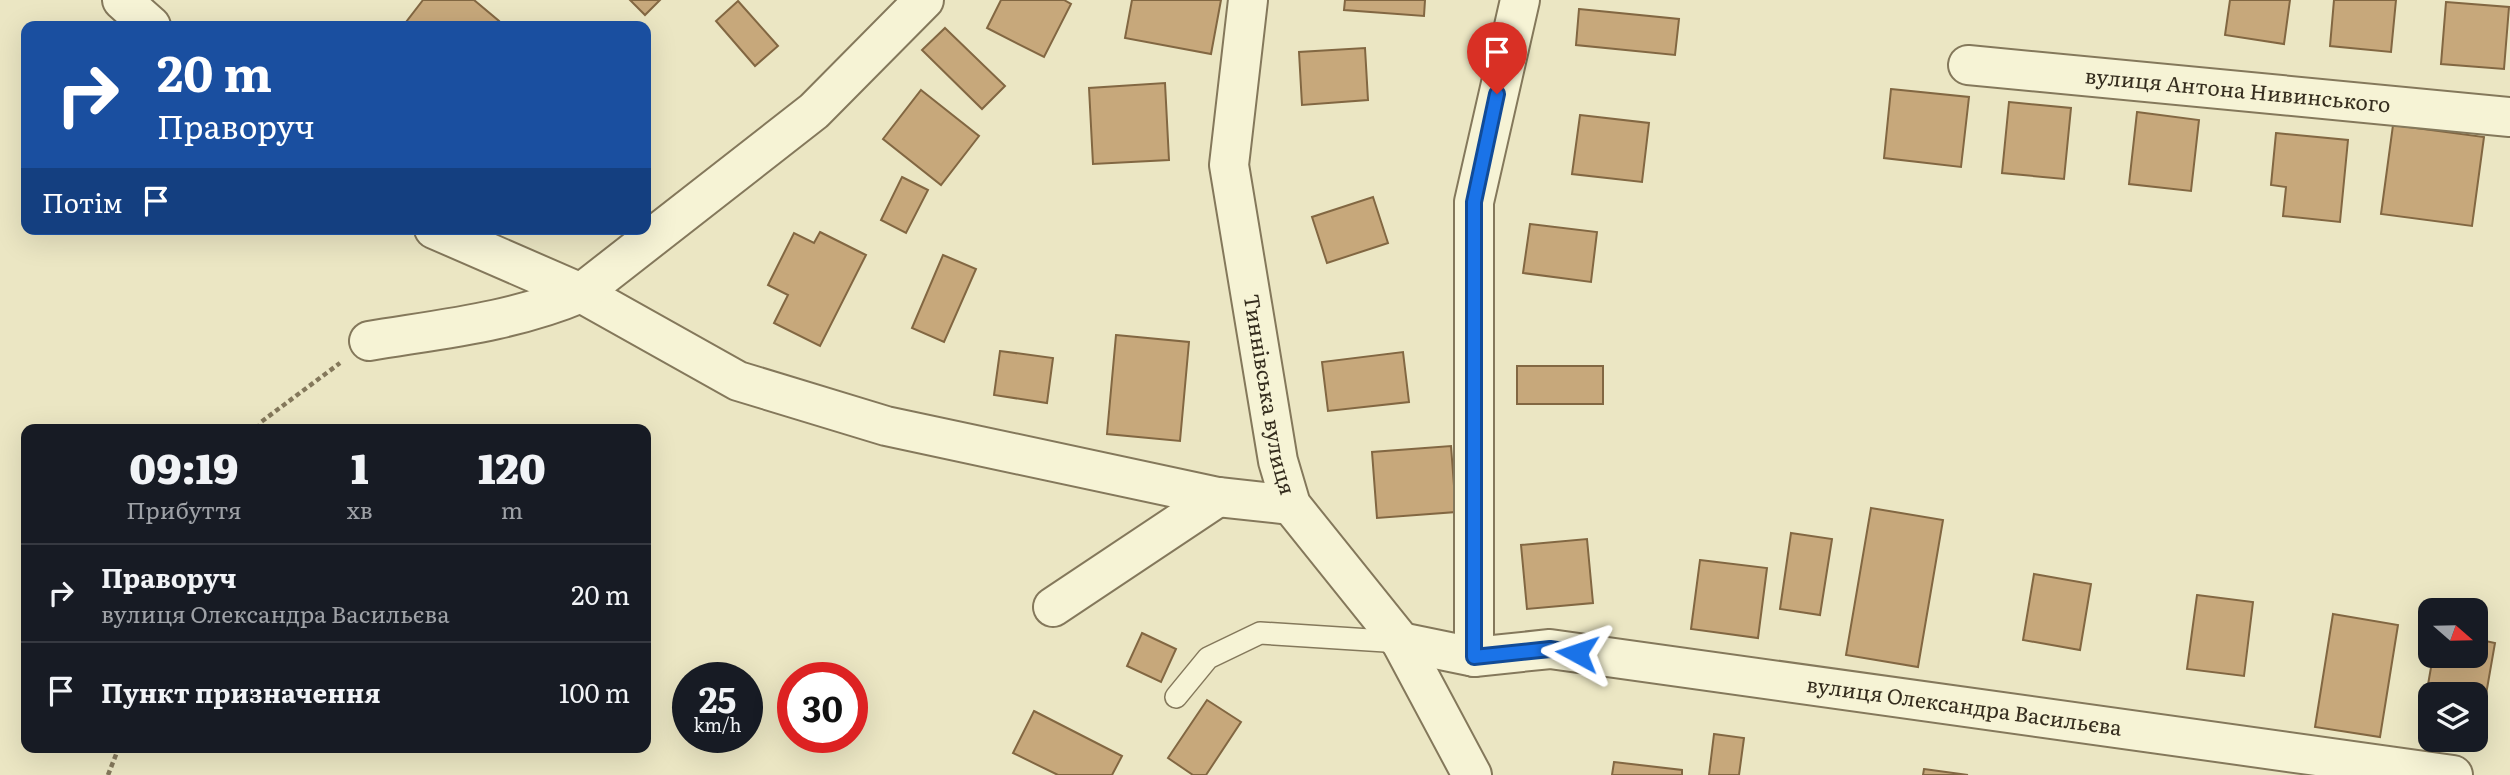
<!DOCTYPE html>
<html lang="uk">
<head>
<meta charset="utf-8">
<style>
	:root { --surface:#171b24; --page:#242831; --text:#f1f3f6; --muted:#9ea1a6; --line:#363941 }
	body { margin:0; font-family:Literata,serif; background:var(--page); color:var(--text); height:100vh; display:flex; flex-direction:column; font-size:26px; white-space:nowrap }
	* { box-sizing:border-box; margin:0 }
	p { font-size:23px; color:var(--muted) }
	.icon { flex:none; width:38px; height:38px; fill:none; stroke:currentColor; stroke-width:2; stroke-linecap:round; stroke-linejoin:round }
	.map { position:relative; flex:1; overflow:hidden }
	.panel { position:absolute; left:21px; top:424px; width:630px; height:329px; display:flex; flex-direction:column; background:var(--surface); border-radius:14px; box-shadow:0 7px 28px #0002 }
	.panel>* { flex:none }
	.banner { position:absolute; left:21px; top:21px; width:630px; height:214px; border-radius:14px; box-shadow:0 7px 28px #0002; background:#1a4fa0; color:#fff; overflow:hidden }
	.needle { width:46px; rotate:110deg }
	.controls { position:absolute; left:2418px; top:598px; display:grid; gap:14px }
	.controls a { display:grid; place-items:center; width:70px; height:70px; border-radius:14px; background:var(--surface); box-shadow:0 7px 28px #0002; font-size:35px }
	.speed { position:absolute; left:672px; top:662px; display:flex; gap:14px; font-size:35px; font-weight:700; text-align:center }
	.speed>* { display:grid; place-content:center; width:91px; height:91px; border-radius:50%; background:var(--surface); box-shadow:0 7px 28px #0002; line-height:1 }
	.speed small { font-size:18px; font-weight:400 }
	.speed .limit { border:10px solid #d22; background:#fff; color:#111 }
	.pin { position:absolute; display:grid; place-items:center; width:60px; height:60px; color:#fff; margin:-72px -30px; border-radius:50% 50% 50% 0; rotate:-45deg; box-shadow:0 0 7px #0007 }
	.pin .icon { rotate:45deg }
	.me { position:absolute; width:77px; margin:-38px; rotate:275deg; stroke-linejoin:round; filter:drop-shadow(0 0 5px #0008) }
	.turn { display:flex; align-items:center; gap:24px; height:147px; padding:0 21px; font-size:32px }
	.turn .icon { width:91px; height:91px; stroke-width:2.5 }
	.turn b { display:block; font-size:49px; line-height:60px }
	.then { display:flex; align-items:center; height:66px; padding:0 21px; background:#0003; gap:14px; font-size:26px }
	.eta { display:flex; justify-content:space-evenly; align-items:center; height:119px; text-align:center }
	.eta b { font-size:42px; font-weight:800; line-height:49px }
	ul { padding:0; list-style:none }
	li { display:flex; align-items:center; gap:21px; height:98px; padding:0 21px; border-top:2px solid var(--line) }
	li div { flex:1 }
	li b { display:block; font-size:26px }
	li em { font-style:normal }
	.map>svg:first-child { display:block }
</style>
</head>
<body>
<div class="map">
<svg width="2510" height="775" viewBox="0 0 2510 775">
	<rect width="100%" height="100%" fill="#ebe6c3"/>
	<g fill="#c7a87b" stroke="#826742" stroke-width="2">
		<polygon points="423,0 474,0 499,21 495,26 403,26"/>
		<polygon points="630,0 660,0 645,15"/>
		<polygon points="1001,0 1064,0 1071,4 1044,57 987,28"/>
		<polygon points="1132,0 1221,0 1211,54 1125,38"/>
		<polygon points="1345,0 1425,0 1424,16 1344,10"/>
		<polygon points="2230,0 2290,0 2284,44 2225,35"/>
		<polygon points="2334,0 2396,0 2391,52 2330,46"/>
		<polygon points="738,1 778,46 755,66 716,21"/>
		<polygon points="2446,2 2509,7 2504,69 2441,64"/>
		<polygon points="1579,9 1679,19 1675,55 1576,45"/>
		<polygon points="945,28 1005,86 982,109 922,50"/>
		<polygon points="1365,48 1368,100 1302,105 1299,52"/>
		<polygon points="1165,83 1169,160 1093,164 1089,88"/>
		<polygon points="1891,89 1969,97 1961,167 1884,158"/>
		<polygon points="921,90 979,136 941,185 883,139"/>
		<polygon points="2009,102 2071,108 2064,179 2002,173"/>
		<polygon points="2137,112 2199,120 2191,191 2129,184"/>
		<polygon points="1580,115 1649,123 1642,182 1572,174"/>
		<polygon points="2393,125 2484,137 2472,226 2381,214"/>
		<polygon points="2276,133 2348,140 2340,222 2283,216 2286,187 2271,185"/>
		<polygon points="902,177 928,190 906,233 881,220"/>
		<polygon points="1373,197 1388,243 1327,263 1312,217"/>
		<polygon points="1530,224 1597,232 1591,282 1523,273"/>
		<polygon points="820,232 866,255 820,346 774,323 788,295 768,285 794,233 814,243"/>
		<polygon points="943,255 976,269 944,342 912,328"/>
		<polygon points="1116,335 1189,342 1180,441 1107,434"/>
		<polygon points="1000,351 1053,358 1047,403 994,395"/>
		<polygon points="1403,352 1409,402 1328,411 1322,362"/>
		<rect x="1517" y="366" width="86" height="38"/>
		<polygon points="1451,446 1456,512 1377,518 1372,452"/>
		<polygon points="1871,508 1943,520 1918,667 1846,655"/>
		<polygon points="1791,533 1832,539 1820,615 1780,609"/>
		<polygon points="1587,539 1593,603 1527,609 1521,545"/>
		<polygon points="1700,560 1767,568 1758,638 1691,629"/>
		<polygon points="2034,574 2091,584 2080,650 2023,640"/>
		<polygon points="2197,595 2253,602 2244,676 2187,669"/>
		<polygon points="2333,614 2398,625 2380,737 2315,727"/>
		<polygon points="1142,633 1176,649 1161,682 1127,666"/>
		<polygon points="2476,639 2495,643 2484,706 2476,704 2476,695 2426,696 2433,656 2476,656"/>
		<polygon points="1207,700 1241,722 1206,775 1193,775 1168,758"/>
		<polygon points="1034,711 1122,756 1112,775 1058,775 1013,753"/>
		<polygon points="1714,734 1744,738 1739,775 1709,775"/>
		<polygon points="1614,762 1682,770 1682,775 1612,775"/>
		<polygon points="1924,769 1968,775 1923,775"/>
	</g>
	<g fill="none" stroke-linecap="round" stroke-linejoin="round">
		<g stroke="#84785b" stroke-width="24">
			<polyline id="lane" points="1176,697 1208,658 1260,633 1401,642"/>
		</g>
		<g stroke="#84785b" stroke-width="42">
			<g id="street">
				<polyline points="122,0 151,26"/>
				<path id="s1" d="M 1248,0 L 1229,165 L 1278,461 L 1291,505 L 1401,642 L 1472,775"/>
				<path id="s2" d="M 1968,65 L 2510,117"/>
				<polyline points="434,229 581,293 738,381 886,426 1218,497 1291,505"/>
				<path d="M 369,341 C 441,329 513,322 581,293 L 814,111 L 924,0"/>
				<polyline points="1053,607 1218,497"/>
				<path id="s3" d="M 1401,642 L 1474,657 L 1550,649 L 2453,775"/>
				<polyline points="1474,657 1474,202 1520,0"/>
			</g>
		</g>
		<g stroke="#84785b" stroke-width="4.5" stroke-dasharray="5 3.5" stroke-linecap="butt">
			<polyline points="258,429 261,422 340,363"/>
			<polyline points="108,775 119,747"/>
		</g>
		<use href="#lane" stroke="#f6f3d5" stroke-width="21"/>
		<use href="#street" stroke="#f6f3d5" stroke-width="38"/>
	</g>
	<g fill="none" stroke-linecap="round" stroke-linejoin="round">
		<g stroke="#114b97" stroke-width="18">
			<polyline id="route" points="1497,94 1474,202 1474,657 1550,649 1577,653"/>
		</g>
		<use href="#route" stroke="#1a73e8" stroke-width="12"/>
	</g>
	<g text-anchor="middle" stroke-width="5" stroke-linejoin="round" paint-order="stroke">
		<g font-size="21" fill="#352d1e" stroke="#f3efd2">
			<text dy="7" stroke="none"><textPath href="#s2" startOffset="271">вулиця Антона Нивинського</textPath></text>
			<text dy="7" stroke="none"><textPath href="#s1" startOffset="399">Тиннівська вулиця</textPath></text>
			<text dy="7" stroke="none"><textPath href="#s3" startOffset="569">вулиця Олександра Васильєва</textPath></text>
		</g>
	</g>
</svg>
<div class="controls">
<a><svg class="needle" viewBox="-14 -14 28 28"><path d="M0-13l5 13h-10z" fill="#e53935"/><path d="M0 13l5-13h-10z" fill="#9ea1a6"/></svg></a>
<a><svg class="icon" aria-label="layers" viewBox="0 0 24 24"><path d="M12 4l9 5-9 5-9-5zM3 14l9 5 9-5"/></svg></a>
</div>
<div class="speed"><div>25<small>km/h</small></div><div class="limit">30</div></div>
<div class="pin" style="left:1497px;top:94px;background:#d93025"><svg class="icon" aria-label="arrive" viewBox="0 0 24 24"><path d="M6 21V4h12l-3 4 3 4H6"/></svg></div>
<svg class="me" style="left:1577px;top:653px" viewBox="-20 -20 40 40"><path d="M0-17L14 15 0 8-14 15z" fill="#1a73e8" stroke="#fff" stroke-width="4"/></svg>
<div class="banner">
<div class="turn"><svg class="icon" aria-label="right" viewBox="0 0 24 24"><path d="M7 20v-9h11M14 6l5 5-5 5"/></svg><div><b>20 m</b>Праворуч</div></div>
<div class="then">Потім<svg class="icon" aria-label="arrive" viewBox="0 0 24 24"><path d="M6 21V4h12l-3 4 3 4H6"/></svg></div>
</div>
<section class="panel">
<div class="eta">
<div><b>09:19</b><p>Прибуття</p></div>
<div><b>1</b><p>хв</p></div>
<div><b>120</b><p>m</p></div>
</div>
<ul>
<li><svg class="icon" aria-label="right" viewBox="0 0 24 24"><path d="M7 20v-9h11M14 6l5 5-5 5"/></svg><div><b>Праворуч</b><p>вулиця Олександра Васильєва</p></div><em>20 m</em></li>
<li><svg class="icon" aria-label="arrive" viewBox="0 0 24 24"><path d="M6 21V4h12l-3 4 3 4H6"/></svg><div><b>Пункт призначення</b></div><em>100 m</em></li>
</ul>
</section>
</div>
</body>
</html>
